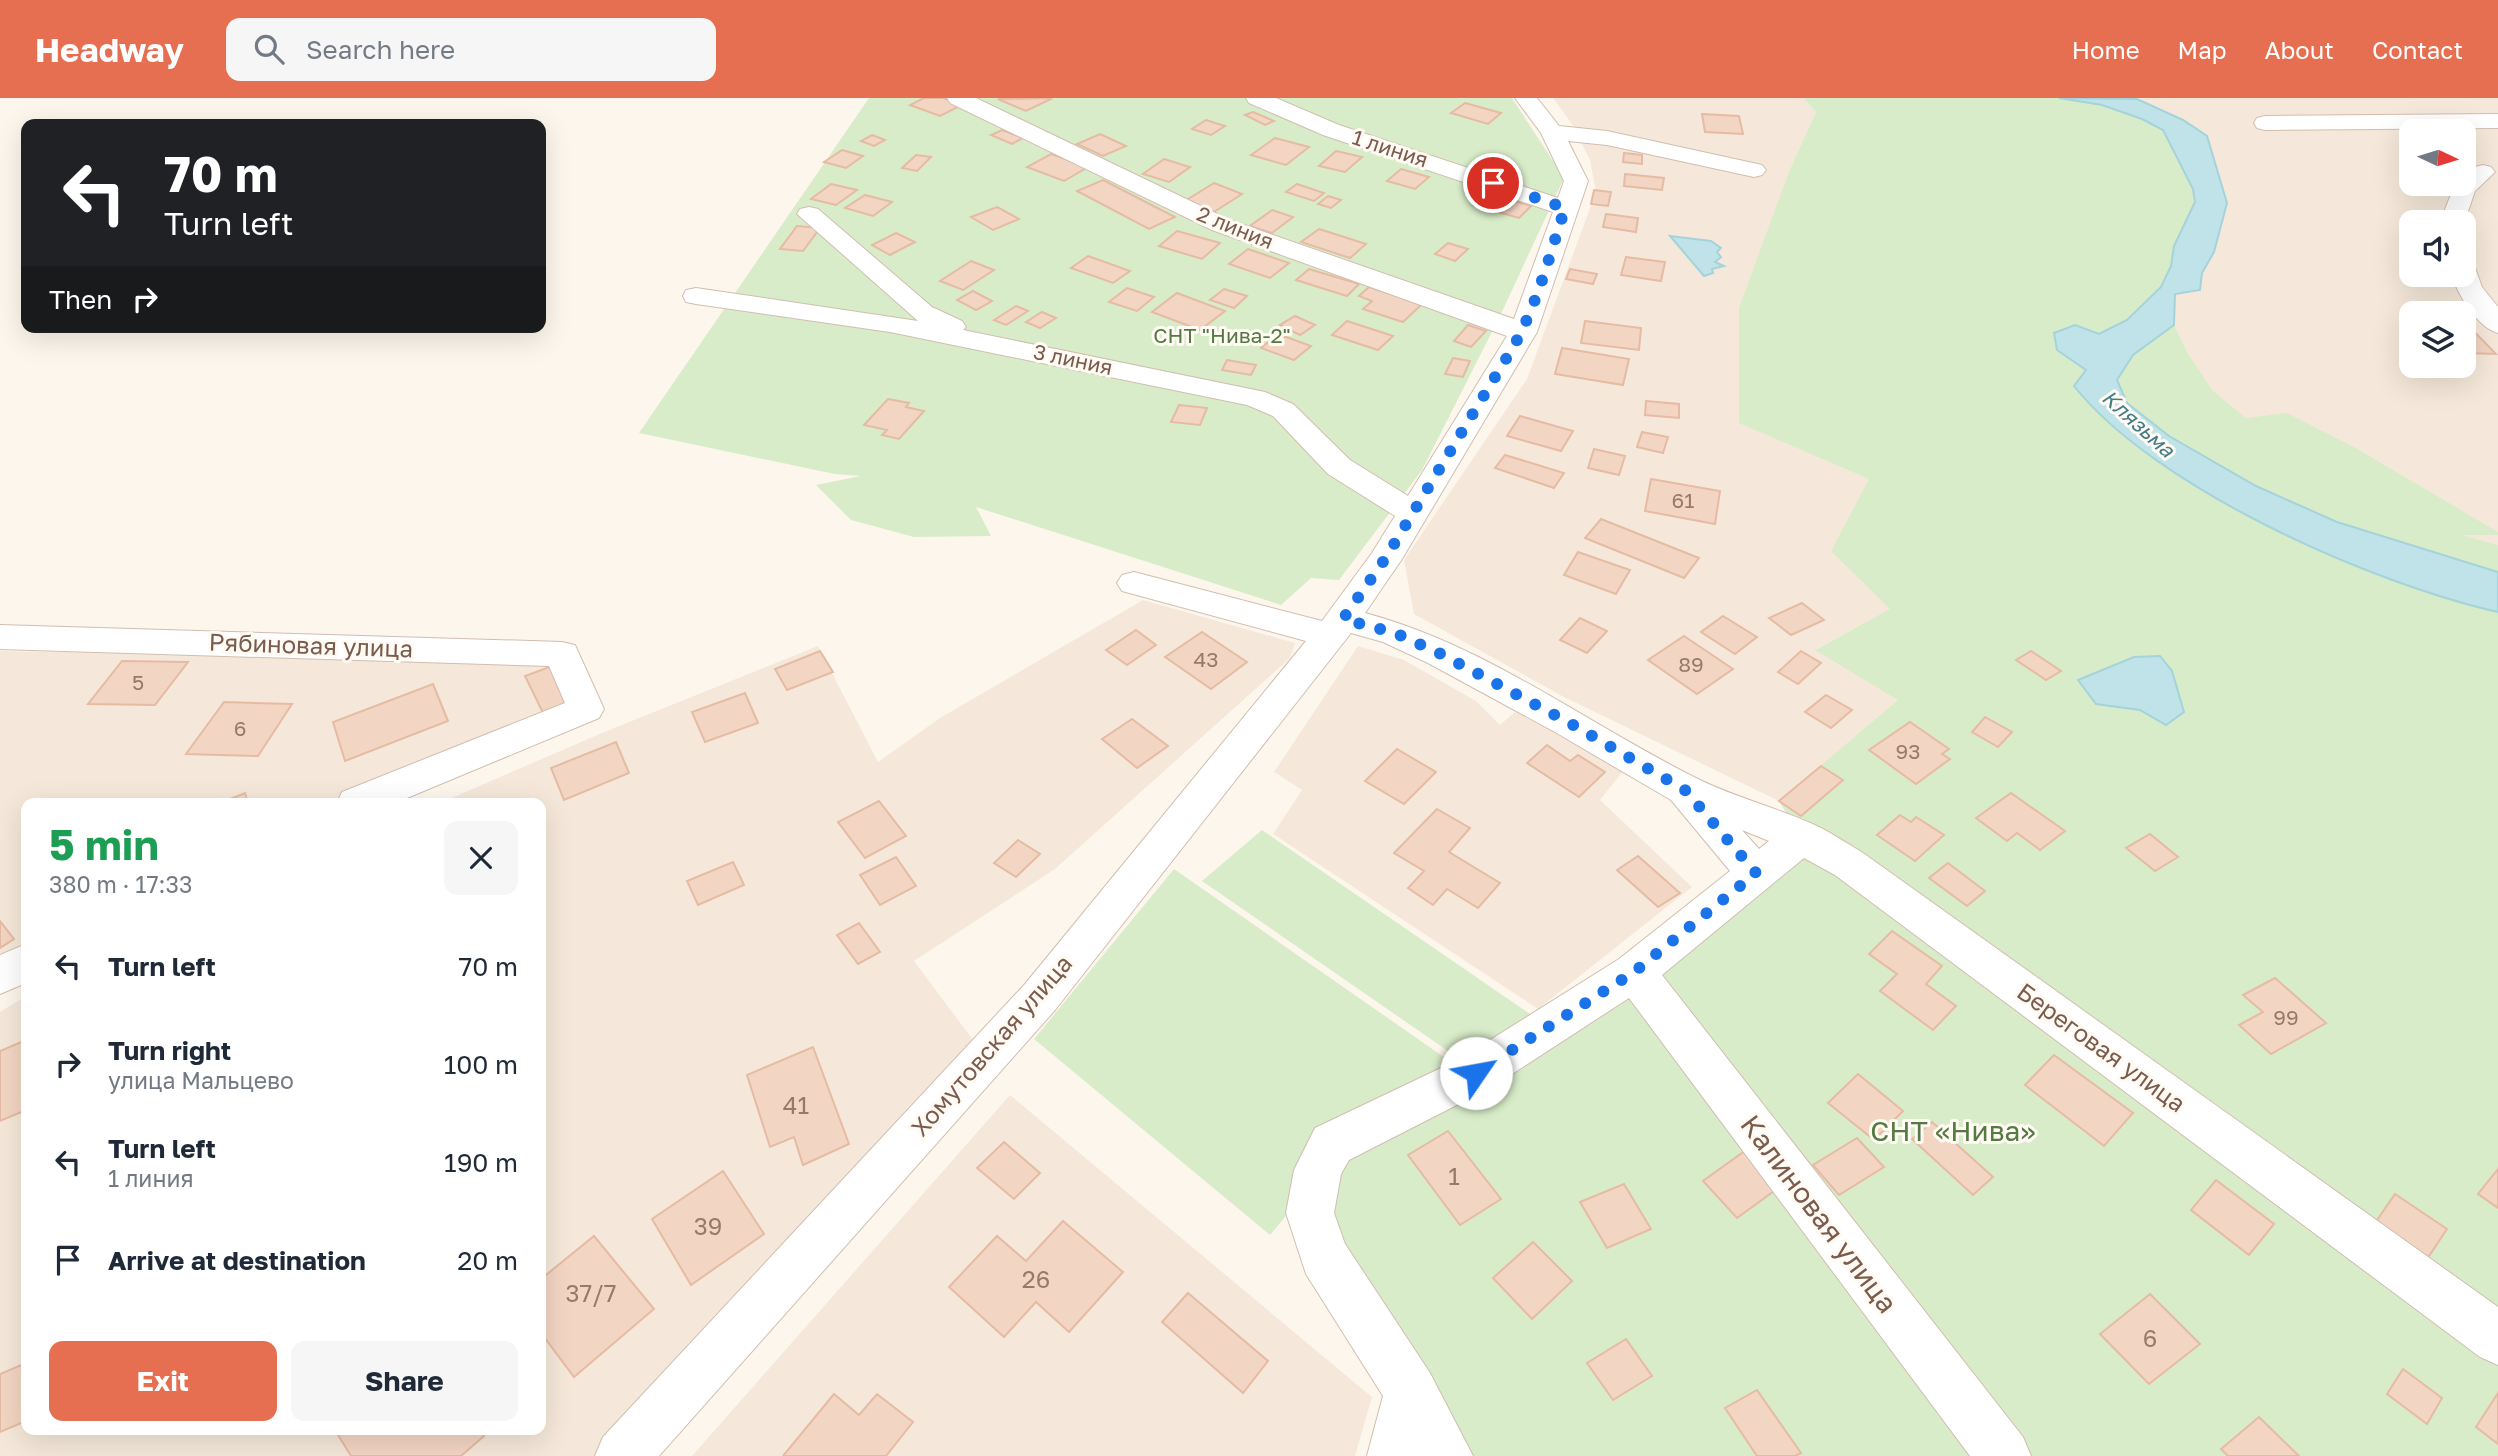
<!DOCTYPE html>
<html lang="en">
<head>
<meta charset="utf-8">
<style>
	:root { --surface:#fff; --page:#f6f6f7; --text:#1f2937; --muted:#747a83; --accent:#e76f51 }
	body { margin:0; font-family:"Golos Text",sans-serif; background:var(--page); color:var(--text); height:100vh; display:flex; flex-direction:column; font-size:26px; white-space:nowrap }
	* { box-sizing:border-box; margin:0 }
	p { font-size:23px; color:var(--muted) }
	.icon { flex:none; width:38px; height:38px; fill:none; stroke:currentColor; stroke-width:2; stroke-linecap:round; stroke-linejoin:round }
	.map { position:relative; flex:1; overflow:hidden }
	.sheet { position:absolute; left:21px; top:700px; width:525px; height:637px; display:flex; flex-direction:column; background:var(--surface); border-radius:14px; box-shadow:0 7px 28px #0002 }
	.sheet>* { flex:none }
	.banner { position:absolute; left:21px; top:21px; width:525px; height:214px; border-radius:14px; box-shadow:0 7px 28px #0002; background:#202124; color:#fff; overflow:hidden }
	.needle { width:46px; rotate:94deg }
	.tools { position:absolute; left:2399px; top:21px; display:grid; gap:14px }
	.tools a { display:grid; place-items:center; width:77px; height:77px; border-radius:14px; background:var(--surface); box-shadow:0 7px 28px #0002; font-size:35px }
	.pin { position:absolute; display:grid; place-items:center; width:60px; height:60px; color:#fff; margin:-30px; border:4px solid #fff; border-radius:50%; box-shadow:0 2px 7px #0007 }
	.me { position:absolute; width:77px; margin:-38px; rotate:57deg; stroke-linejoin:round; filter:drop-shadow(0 0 5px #0008) }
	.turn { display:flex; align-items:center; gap:24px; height:147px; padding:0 28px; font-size:32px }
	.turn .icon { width:91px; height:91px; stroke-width:2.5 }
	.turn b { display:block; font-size:49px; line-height:60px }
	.then { display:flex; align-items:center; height:66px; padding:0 28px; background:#0003; gap:14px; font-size:26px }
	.round { display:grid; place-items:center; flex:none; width:74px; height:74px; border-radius:14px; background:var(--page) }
	.overview { display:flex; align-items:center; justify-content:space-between; height:119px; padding:0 28px }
	h1 { font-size:42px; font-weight:700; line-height:52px; color:#1e9e55 }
	.button { display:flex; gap:14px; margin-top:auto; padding:14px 28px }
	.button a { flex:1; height:80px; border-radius:14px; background:var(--accent); color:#fff; font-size:28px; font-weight:700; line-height:80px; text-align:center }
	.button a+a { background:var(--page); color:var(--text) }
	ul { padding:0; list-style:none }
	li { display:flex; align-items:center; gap:21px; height:98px; padding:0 28px }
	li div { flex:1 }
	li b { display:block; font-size:26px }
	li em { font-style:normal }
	header { display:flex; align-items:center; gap:42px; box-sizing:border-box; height:98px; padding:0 35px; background:var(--accent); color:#fff }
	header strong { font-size:33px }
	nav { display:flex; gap:38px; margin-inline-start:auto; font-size:24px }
	.search { width:490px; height:63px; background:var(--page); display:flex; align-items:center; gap:18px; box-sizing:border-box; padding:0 24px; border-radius:14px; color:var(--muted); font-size:26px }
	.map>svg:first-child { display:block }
</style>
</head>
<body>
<header>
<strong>Headway</strong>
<div class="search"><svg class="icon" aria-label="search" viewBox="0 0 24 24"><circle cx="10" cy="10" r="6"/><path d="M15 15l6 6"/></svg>Search here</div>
<nav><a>Home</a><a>Map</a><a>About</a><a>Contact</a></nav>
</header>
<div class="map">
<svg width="2498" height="1358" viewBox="0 0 2498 1358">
	<rect width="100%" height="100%" fill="#fdf6ec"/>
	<g fill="#f5e8da" fill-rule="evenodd">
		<polygon points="1553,0 1803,0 1816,14 1790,71 1778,106 1869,381 1891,511 1816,551 1899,602 1779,703 1562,598 1414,516 1404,462 1527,281 1596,94 1590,62 1572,26"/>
		<path d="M 2128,0 L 2498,0 L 2498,474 L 2133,257 L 2175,196 L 2200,192 L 2202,175 L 2214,154 L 2223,125 L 2137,2 ZM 2412,33 L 2464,33 L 2464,86 L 2412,86 ZM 2412,124 L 2464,124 L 2464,177 L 2412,177 ZM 2412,215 L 2464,215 L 2464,268 L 2412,268 Z"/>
		<polygon points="1143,502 1295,545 1290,560 1055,771 914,863 979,950 604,1358 0,1358 0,914 26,898 26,1332 541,1332 541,705 440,705 602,635 818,548 878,664 940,620"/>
		<polygon points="1358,548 1404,562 1476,603 1500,627 1515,614 1624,672 1600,702 1692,789 1538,911 1273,736 1302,692 1274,674"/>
		<polygon points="0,553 558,562 580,610 337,705 26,705 26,846 0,861"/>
		<polygon points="1010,997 1372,1299 1355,1358 692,1358"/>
	</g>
	<g fill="#d8ecc9" fill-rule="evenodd">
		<polygon points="869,0 1512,0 1564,80 1500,218 1422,372 1339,482 1311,480 1281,507 976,409 991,438 914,439 851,422 816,387 861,378 835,376 639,335"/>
		<path d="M 1803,0 L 2059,0 L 2102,7 L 2142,21 L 2163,32 L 2193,91 L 2195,104 L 2174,148 L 2171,168 L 2161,189 L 2127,222 L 2099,236 L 2075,227 L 2057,252 L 2086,272 L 2074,288 C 2156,391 2371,485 2498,514 L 2498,1358 L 1394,1358 L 1411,1293 L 1324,1159 L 1318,1072 L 1476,975 L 1801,739 L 1779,703 L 1898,602 L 1815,552 L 1890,511 L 1831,453 L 1869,381 L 1739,325 L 1739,210 L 1790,71 L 1816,14 ZM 2134,559 L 2166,627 L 2140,612 L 2096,606 L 2078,583 Z"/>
		<polygon points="2174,227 2188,256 2213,293 2246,320 2287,315 2354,349 2498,434 2498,437 2461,437 2498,447 2498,474 2337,424 2256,388 2169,338 2127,305 2117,282 2133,257"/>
		<polygon points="1262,732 1530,916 1464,964 1202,783"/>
		<polygon points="1174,771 1461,971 1312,1045 1290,1113 1270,1137 1034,941"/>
	</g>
	<g fill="#bfe3e8" stroke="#a5d3da" stroke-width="2">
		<path d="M 2059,0 L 2137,1 L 2183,22 L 2207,38 L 2227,105 L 2214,154 L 2202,175 L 2200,192 L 2175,196 L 2174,227 L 2133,257 L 2117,282 L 2127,305 L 2169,338 L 2256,388 L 2337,424 L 2498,474 L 2498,514 C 2371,485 2156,391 2074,288 L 2086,272 L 2057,252 L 2054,235 L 2075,227 L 2099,236 L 2127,222 L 2161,189 L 2171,168 L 2174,148 L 2195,104 L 2193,91 L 2163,32 L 2142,21 L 2102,7 Z"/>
		<polygon points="1670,138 1711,143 1721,150 1717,154 1721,159 1715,164 1724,168 1712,171 1713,175 1704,178"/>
		<polygon points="2160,558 2172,573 2184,614 2166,627 2140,612 2096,606 2078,582 2134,559"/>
	</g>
	<g fill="#f3d5c3" stroke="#e6bba3" stroke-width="2">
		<polygon points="924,0 943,0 962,7 940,18 910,7"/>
		<polygon points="1048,0 1051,1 1026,13 998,1"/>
		<polygon points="1465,5 1501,15 1488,26 1451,15"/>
		<polygon points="1253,14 1274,23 1265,27 1245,17"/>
		<polygon points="1702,16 1739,18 1743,36 1705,34"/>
		<polygon points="1206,22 1225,28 1211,37 1192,31"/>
		<polygon points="1002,32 1023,40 1012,46 991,37"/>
		<polygon points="1100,36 1126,48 1103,58 1077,46"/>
		<polygon points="872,37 885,42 874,48 861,43"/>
		<polygon points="1275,40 1309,49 1286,67 1251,57"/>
		<polygon points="842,52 863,58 846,70 824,64"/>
		<polygon points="1336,53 1362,59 1345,74 1319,68"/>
		<polygon points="1624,55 1642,57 1642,66 1623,64"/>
		<polygon points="1051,56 1088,69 1064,83 1027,69"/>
		<polygon points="916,57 931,59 917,73 902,70"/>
		<polygon points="1164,61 1190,69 1169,84 1143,76"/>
		<polygon points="1401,71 1429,79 1415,91 1387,83"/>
		<polygon points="1625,76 1664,80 1662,92 1624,88"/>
		<polygon points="1103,82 1175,119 1149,131 1077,93"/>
		<polygon points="1214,85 1242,96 1214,114 1185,103"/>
		<polygon points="831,86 857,92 836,107 811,101"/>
		<polygon points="1297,86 1324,95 1314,103 1286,94"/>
		<polygon points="1594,92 1611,94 1608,108 1591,106"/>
		<polygon points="1486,95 1531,108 1519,120 1473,107"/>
		<polygon points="865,97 892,104 873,118 845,110"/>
		<polygon points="1328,98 1341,102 1331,110 1318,106"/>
		<polygon points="997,109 1019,121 993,132 971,119"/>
		<polygon points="1272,112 1293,119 1272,135 1250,128"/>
		<polygon points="1606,116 1638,120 1636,134 1603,129"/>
		<polygon points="797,128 820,130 803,153 780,151"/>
		<polygon points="1319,131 1366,146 1350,160 1301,144"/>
		<polygon points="1177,133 1220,145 1202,161 1159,148"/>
		<polygon points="896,135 915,144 890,157 872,147"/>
		<polygon points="1448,145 1468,151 1455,163 1435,156"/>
		<polygon points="1248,151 1289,165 1270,180 1229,166"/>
		<polygon points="1088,158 1130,173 1113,185 1071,170"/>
		<polygon points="1626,159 1665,164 1661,183 1621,177"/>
		<polygon points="971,163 994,172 963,192 940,183"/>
		<polygon points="1309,171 1359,186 1347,198 1296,182"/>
		<polygon points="1570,171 1597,176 1593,186 1566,181"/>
		<polygon points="1369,189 1422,206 1403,224 1363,211 1372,203 1359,198"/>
		<polygon points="1127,190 1154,199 1137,213 1109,204"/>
		<polygon points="1224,191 1247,198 1234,210 1210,202"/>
		<polygon points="973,193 992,203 976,212 957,202"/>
		<polygon points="1177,195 1225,213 1200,232 1152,214"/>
		<polygon points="1016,208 1028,213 1006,227 994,222"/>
		<polygon points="1042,214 1056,220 1040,230 1026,224"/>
		<polygon points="1295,218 1315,227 1300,237 1280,227"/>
		<polygon points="1347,223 1393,238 1378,252 1332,237"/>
		<polygon points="1585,223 1641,230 1639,252 1581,245"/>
		<polygon points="2464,223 2496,256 2464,255"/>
		<polygon points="1468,227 1486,233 1471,249 1454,243"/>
		<polygon points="1278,236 1311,248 1294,262 1261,250"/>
		<polygon points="1562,250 1629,261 1623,287 1555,276"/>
		<polygon points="1453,260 1470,263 1463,279 1445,276"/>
		<polygon points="1227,262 1256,267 1251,277 1222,272"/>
		<polygon points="888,301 909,305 906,309 924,313 899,341 882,337 887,332 864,327"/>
		<polygon points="1646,303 1679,306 1679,320 1645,317"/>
		<polygon points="1179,307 1207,310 1200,327 1171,324"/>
		<polygon points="1520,318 1573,333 1561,353 1507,338"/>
		<polygon points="1642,334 1668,339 1663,355 1637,349"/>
		<polygon points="1594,351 1625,358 1619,377 1588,370"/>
		<polygon points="1505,357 1564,375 1554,390 1495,370"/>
		<polygon points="1651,381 1720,393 1715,426 1645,413"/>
		<polygon points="1601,421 1699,460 1684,480 1585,440"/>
		<polygon points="1578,454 1630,472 1616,496 1564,477"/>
		<polygon points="1802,505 1824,522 1791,537 1769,520"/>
		<polygon points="1723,518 1757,539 1735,556 1701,534"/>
		<polygon points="1580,520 1607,533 1587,555 1560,542"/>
		<polygon points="1136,532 1156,547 1127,567 1106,552"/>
		<polygon points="1202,534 1247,564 1211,591 1165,559"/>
		<polygon points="1684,538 1733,571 1697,596 1648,562"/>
		<polygon points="820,553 833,574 787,592 775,571"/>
		<polygon points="1801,553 1821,565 1798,586 1778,574"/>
		<polygon points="2031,553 2061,573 2046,582 2016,562"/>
		<polygon points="122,563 188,564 155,607 88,606"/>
		<polygon points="555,567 575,607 545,619 525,578"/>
		<polygon points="433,586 448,623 345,663 333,624"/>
		<polygon points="745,595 758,625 705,644 692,614"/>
		<polygon points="1826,597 1852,612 1831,630 1805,614"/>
		<polygon points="224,604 292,606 258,658 186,656"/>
		<polygon points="1985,619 2012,634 1998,649 1972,634"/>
		<polygon points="1132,621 1168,648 1137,670 1102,641"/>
		<polygon points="1910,624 1949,651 1942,656 1950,661 1916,686 1869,652"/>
		<polygon points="616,644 629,675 564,702 551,670"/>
		<polygon points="1547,647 1570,663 1578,657 1605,674 1579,699 1527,665"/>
		<polygon points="1397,651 1436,674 1404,706 1365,683"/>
		<polygon points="1821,668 1843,682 1801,718 1779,703"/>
		<polygon points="245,695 248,705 220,705"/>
		<polygon points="2011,695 2065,733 2040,752 2017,735 2007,743 1976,720"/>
		<polygon points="879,703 906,738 865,760 838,724"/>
		<polygon points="1437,711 1470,730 1449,754 1500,785 1478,810 1447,791 1433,807 1408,790 1424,773 1394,755"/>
		<polygon points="1900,717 1911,724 1916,719 1944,737 1915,763 1877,737"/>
		<polygon points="2150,736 2178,759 2155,773 2126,750"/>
		<polygon points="1018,742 1040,756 1016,779 994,765"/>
		<polygon points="1638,758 1680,795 1658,809 1617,772"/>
		<polygon points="896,759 916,788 880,807 860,777"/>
		<polygon points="733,764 744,787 698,807 687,783"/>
		<polygon points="1948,765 1985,793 1967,808 1929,780"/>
		<polygon points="0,823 14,841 0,850"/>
		<polygon points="859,825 880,854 858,866 837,837"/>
		<polygon points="1892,833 1942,868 1926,886 1956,908 1933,932 1880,893 1897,876 1869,856"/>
		<polygon points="2275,880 2326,925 2271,956 2239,927 2263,914 2243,897"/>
		<polygon points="26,942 26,1012 0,1023 0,953"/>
		<polygon points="813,949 849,1046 803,1067 794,1039 770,1049 747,977"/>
		<polygon points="2054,957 2133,1015 2104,1048 2025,987"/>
		<polygon points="1858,976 1903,1013 1874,1042 1828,1005"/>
		<polygon points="1932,1024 1993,1079 1973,1097 1912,1041"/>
		<polygon points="1448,1033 1501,1101 1460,1127 1408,1057"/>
		<polygon points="1857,1040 1884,1069 1839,1097 1813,1067"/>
		<polygon points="1004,1044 1040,1075 1014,1101 977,1070"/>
		<polygon points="1746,1052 1781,1088 1737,1120 1703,1083"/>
		<polygon points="2498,1071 2498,1110 2478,1096"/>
		<polygon points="723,1073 764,1136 691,1187 652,1121"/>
		<polygon points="2216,1082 2274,1126 2249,1157 2191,1112"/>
		<polygon points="1624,1086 1651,1131 1607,1150 1580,1104"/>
		<polygon points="2395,1096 2447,1131 2425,1164 2373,1128"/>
		<polygon points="1063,1123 1123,1174 1069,1234 1036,1204 1004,1239 949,1189 997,1138 1026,1163"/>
		<polygon points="594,1138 654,1211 574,1279 541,1235 541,1181"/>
		<polygon points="1533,1144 1572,1183 1532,1221 1493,1180"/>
		<polygon points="1188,1195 1268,1263 1243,1295 1162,1224"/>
		<polygon points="2150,1196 2200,1246 2149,1286 2100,1236"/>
		<polygon points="1626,1241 1652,1278 1613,1302 1587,1265"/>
		<polygon points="26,1265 26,1323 0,1334 0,1276"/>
		<polygon points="2403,1271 2442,1300 2427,1326 2387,1296"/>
		<polygon points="1757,1292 1801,1355 1795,1358 1757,1358 1725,1310"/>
		<polygon points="2498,1295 2498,1346 2476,1329"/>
		<polygon points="834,1296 859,1317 877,1296 913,1324 886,1358 783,1358"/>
		<polygon points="2259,1319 2299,1358 2228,1358 2221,1351"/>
		<polygon points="345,1332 480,1332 484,1338 461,1358 351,1358 338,1337"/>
	</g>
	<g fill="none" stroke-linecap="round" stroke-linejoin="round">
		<g stroke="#d1beb0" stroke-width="2">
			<g id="minor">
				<path d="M 947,0 L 976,0 L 1230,122 L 1514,221 L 1553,114 L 1323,37 L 1249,5 L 1246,0 L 1276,0 L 1339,27 L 1558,100 L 1564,83 L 1541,35 L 1515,0 L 1537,0 L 1559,28 L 1607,33 L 1762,67 L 1766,72 L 1762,77 L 1754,79 L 1607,47 L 1568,43 L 1588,83 L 1537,234 L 1402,461 L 1365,515 C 1486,547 1587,626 1698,681 C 1736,700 1779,710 1817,728 C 1833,736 1848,746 1863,755 L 2498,1209 L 2498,1267 L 2480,1259 L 1835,777 L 1804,760 L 1662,877 L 2023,1339 L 2031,1358 L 1970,1358 L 1629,900 L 1492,989 L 1349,1062 L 1341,1076 L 1334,1115 L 1345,1146 L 1430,1275 L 1473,1358 L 1367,1358 L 1383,1298 L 1306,1176 L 1286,1115 L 1294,1072 L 1315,1030 L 1460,961 L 1619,861 L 1730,773 L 1671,702 L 1555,634 L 1428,565 L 1383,544 L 1351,535 L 1055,912 L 659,1358 L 595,1358 L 603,1339 L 1025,886 L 1306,543 L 1122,493 L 1117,485 L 1122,477 L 1134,474 L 1322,523 L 1372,455 L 1395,418 L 1328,376 L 1273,318 L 1247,307 L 890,234 L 696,206 L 686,204 L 683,198 L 686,192 L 696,190 L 918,223 L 797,116 L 800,111 L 809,109 L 818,111 L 932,209 L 962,223 L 966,229 L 963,232 L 1265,294 L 1293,306 L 1350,362 L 1408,398 L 1507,238 L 1212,132 L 950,5 ZM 1742,732 L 1769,743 L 1759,751 Z"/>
				<polygon points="2498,16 2498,30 2265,32 2257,30 2254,25 2257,20 2265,18"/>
				<polygon points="2483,67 2491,69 2495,74 2475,93 2464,125 2440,124 2455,86 2464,86 2464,78 2475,69"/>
				<path d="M 2464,162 L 2473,164 L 2482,189 L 2498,209 L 2498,235 C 2478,230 2457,196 2452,177 L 2464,177 Z"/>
				<polygon points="0,527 562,544 575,547 604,611 599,620 395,705 337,705 342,694 565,605 549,568 0,551"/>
				<polygon points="26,846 26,885 0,896 0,857"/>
			</g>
		</g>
		<use href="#minor" fill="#fff" fill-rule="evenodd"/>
	</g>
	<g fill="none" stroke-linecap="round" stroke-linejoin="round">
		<path stroke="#1a73e8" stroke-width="12" stroke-dasharray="0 21.6" d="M 1476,975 L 1634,874 L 1756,775 L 1685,692 L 1568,624 L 1441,556 L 1395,535 L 1343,521 L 1385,461 L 1509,256 C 1536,212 1549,159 1565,110 L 1493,85"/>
	</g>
	<g text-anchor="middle" stroke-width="6" stroke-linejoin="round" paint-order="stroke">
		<g font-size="21" fill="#7a5c4d" stroke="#fffaf3">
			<text transform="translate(1390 51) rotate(18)" y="7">1 линия</text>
			<text transform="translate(1235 130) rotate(22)" y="7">2 линия</text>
			<text transform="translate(1073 262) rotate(12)" y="7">3 линия</text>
		</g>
		<g font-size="21" fill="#537a41" stroke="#fffaf3">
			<text x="1222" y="245">СНТ "Нива-2"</text>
		</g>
		<g font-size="21" font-style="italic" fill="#437c86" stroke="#fffaf3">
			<text transform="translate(2138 326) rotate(42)" y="7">Клязьма</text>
		</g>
		<g font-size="21" fill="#987a6a">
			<text x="1683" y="410">61</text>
			<text x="1206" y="569">43</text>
			<text x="1691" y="574">89</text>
			<text x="138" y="592">5</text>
			<text x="240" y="638">6</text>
			<text x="1908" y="661">93</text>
			<text x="2286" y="927">99</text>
		</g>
		<g font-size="24" fill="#7a5c4d" stroke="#fffaf3">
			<text transform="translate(311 548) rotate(2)" y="8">Рябиновая улица</text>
			<text transform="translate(992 948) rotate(-49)" y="8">Хомутовская улица</text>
			<text transform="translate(2101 950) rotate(36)" y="8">Береговая улица</text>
		</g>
		<g font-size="24" fill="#987a6a">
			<text x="796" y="1016">41</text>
			<text x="1454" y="1087">1</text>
			<text x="708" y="1137">39</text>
			<text x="1036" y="1190">26</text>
			<text x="591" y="1204">37/7</text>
			<text x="2150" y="1249">6</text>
		</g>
		<g font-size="28" fill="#537a41" stroke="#fffaf3">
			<text x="1953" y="1043">СНТ «Нива»</text>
		</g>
		<g font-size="28" fill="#7a5c4d" stroke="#fffaf3">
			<text transform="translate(1819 1116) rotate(53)" y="10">Калиновая улица</text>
		</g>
	</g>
</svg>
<div class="tools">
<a><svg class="needle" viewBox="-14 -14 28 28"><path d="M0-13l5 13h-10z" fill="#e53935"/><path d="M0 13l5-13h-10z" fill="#747a83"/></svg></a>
<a><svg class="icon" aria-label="sound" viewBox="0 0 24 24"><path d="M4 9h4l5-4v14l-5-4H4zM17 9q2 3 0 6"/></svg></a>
<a><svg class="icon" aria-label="layers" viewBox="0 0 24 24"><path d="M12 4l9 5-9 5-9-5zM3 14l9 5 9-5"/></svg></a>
</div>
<div class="pin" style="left:1493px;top:85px;background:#d93025"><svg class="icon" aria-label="arrive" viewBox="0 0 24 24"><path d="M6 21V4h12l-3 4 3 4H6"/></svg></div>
<svg class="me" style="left:1476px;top:975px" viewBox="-20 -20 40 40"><circle r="19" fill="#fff"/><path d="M0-13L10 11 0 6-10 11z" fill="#1a73e8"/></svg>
<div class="banner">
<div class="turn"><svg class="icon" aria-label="left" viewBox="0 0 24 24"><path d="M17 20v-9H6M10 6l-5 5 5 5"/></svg><div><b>70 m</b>Turn left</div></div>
<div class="then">Then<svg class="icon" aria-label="right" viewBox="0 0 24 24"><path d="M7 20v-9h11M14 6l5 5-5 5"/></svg></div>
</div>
<section class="sheet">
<div class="overview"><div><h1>5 min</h1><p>380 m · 17:33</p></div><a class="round"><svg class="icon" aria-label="close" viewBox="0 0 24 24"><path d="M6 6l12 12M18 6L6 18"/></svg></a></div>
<ul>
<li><svg class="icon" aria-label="left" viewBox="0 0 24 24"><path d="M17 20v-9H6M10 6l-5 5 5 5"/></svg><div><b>Turn left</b></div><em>70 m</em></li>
<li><svg class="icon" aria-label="right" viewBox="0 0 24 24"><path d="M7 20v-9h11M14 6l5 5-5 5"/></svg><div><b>Turn right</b><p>улица Мальцево</p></div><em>100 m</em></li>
<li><svg class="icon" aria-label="left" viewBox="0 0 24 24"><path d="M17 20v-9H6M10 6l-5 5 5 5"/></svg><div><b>Turn left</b><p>1 линия</p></div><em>190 m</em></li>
<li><svg class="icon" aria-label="arrive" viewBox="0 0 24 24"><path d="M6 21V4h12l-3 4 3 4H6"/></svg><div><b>Arrive at destination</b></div><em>20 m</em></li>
</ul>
<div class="button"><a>Exit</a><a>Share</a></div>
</section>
</div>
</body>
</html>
